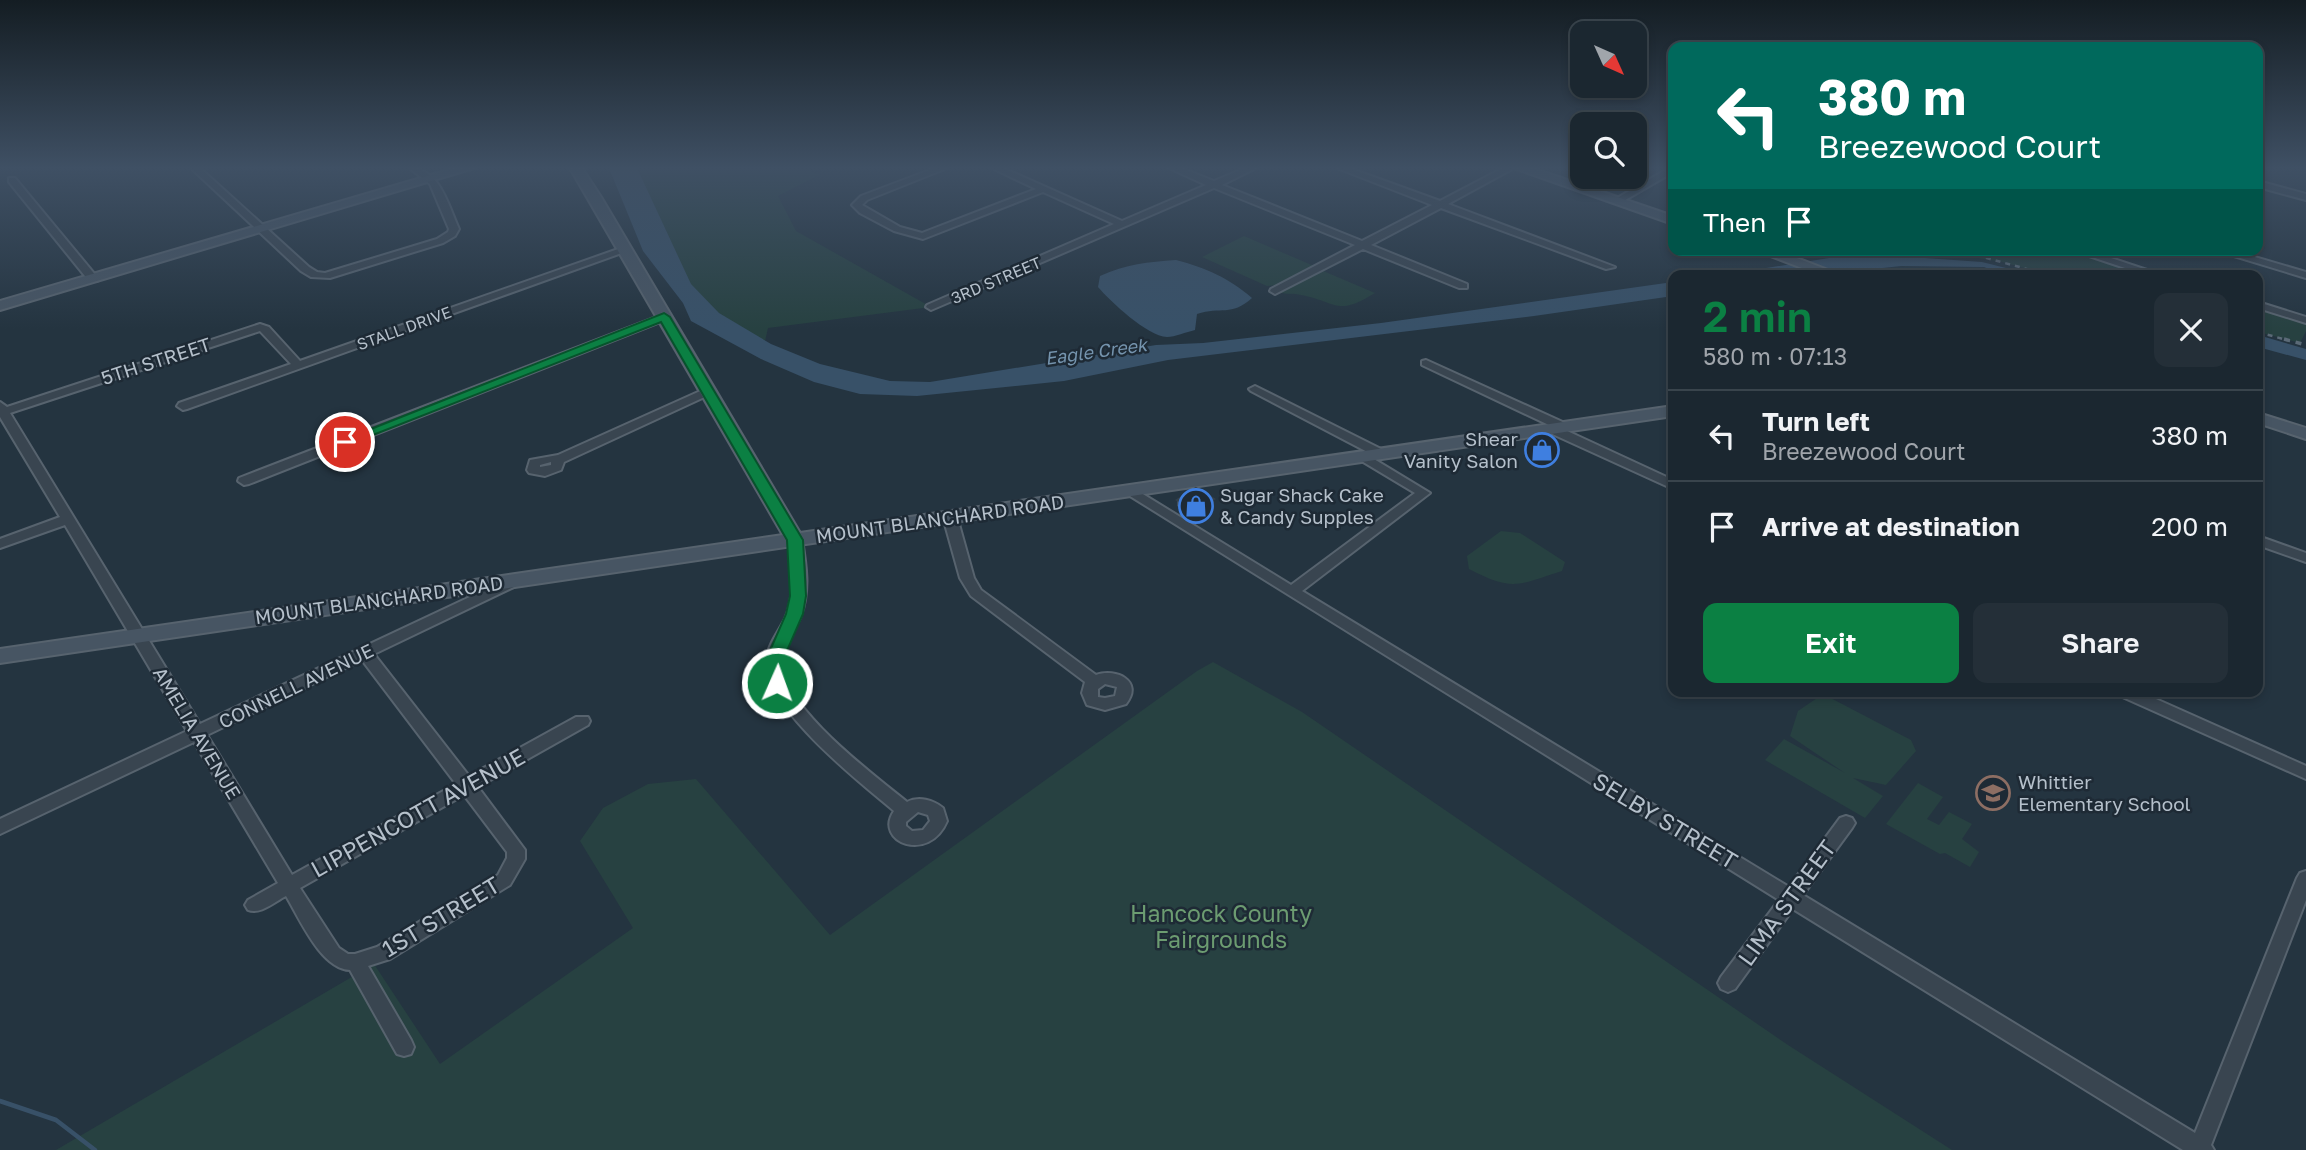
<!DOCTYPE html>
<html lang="en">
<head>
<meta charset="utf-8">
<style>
	:root { --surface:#1b2730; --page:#242f38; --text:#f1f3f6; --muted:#a0a5ab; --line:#39444c; --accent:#0b8043 }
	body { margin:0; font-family:"Golos Text",sans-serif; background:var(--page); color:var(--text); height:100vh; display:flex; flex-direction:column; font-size:26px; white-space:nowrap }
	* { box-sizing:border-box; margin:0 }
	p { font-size:23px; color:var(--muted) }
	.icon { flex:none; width:38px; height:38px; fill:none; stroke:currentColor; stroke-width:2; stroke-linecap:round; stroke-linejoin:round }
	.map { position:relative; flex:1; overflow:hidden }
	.details { position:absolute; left:1668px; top:270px; width:595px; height:427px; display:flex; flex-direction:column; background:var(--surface); border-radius:14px; box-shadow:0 4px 10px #0003,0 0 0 2px var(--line) }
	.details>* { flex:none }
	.hud { position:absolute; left:1668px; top:42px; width:595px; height:214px; border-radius:14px; box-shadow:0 4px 10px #0003,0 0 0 2px var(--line); background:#00695c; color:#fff; overflow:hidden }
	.needle { width:46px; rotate:135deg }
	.buttons { position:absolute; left:1570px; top:21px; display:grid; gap:14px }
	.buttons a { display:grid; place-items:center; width:77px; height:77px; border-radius:14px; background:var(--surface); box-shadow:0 4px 10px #0003,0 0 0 2px var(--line); font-size:35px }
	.pin { position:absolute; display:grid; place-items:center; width:60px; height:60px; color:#fff; margin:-30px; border:4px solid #fff; border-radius:50%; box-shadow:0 2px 7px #0007 }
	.me { position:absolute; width:77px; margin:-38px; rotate:2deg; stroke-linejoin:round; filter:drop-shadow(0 0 5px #0008) }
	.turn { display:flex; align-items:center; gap:24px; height:147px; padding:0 35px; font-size:32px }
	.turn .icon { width:91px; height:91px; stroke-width:2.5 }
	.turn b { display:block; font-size:49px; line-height:60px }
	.then { display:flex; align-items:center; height:66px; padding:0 35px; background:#0003; gap:14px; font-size:26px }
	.round { display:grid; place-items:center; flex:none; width:74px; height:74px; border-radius:14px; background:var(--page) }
	.head { display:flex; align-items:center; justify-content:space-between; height:119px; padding:0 35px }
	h1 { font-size:42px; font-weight:600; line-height:52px; color:var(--accent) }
	.primary-button { display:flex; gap:14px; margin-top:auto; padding:14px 35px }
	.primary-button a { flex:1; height:80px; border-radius:14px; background:var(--accent); color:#fff; font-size:28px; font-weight:600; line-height:80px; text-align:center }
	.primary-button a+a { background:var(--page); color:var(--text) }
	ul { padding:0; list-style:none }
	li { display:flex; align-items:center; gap:21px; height:91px; padding:0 35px; border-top:2px solid var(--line) }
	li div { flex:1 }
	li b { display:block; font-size:26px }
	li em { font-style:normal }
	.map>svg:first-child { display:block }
</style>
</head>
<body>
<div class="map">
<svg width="2306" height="1150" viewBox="0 0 2306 1150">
	<rect width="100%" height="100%" fill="#243440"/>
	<g fill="#274141">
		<polygon points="622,168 805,168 819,175 778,196 796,231 931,307 768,328 763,350 700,311"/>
		<polygon points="1244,236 1314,266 1279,285 1267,286 1202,257"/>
		<polygon points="1762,250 2077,250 2158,275 2049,275 2002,262 1929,250 1794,255 1787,259"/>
		<path d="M 1321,270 L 1375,293 C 1336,317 1338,302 1301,295 C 1293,293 1288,295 1279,292 Z"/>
		<polygon points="2258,305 2306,320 2306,331 2300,343 2258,332"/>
		<path d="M 1501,531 L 1520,533 L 1565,562 L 1562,571 C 1518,585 1513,592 1469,569 L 1467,556 Z"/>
		<polygon points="1213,662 1302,712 1788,1045 1952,1150 56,1150 374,964 440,1064 633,928 580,841 603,808 648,784 696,779 830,935 1197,671"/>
		<polygon points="1823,694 1911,740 1916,751 1886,785 1853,778 1883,796 1865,818 1765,760 1784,739 1845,773 1790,736 1798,711"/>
		<polygon points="1918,783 1943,797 1927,819 1939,825 1949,812 1972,824 1962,839 1979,852 1970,867 1945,853 1940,854 1886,824"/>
	</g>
	<g fill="#385168">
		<polygon points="609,168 637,168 691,284 719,313 771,344 820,364 890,381 930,382 1156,345 1203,343 1381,323 1673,282 1673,296 1534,316 1168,360 1064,381 917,396 860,394 814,382 761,359 691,321 683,303 643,251"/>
		<polygon points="1882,255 1982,262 2034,275 2005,275 1984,267 1901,266 1818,275 1723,275 1829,258"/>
		<path d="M 1176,260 C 1206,268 1229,278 1252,298 C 1231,317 1221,306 1197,314 L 1195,330 C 1186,332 1175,337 1167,337 C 1147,336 1110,301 1098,287 L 1100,276 C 1126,264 1148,262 1176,260 Z"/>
		<polygon points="2258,335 2306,349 2306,360 2258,347"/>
	</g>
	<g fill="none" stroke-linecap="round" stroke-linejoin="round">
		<polyline stroke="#385168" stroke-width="4.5" points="0,1101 56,1120 95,1150"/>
		<g stroke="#57636e" stroke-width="4">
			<g id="street">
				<path d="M 191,168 L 200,168 L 309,267 L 317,272 L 325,273 L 437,239 L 448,232 L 449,229 L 430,184 L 409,168 C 440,168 448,205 459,229 L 455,236 L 443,243 L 330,278 L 311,277 L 301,271 Z"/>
				<polygon points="935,168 947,168 867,200 862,205 900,227 922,233 1036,189 992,168 1003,168 1122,221 1206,185 1169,168 1181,168 1214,181 1245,168 1256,168 1222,185 1362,241 1432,205 1337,168 1349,168 1440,201 1503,168 1514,168 1448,204 1615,267 1606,269 1441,208 1371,245 1467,284 1467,288 1459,288 1363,249 1275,294 1270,291 1271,289 1355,245 1214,188 931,310 926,307 927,305 1114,224 1043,192 923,239 894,231 860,213 852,205 861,196"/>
				<polygon points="1669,168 1673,169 1673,175 1670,174 1620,203 1612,201"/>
				<polygon points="9,178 15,178 97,277 97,281 89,281 9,182"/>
				<polygon points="2258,181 2306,194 2306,200 2258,187"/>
				<path d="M 621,248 L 630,250 L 187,409 L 183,410 L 177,406 L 179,403 L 291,364 L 260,331 L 10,413 L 200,724 L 508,579 L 518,579 L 520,582 L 518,585 L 374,654 L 469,776 L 576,717 L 588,717 L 590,721 L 588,725 L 478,787 L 525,850 L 525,859 L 510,885 L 390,959 L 368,966 L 411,1040 L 414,1047 L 411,1054 L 404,1056 L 397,1054 L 350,970 C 321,969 300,919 286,896 C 274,902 260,915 248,910 L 245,905 L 248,900 L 278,883 L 194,742 L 0,834 L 0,819 L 187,731 L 65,525 L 0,548 L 0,539 L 60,517 L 0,417 L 0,402 L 7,407 L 260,324 L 269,327 L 300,361 ZM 362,660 L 456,784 L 292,875 L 207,735 ZM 464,795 L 507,852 L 507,858 L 498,875 L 377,947 L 355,954 L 348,954 L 339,948 L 300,888 Z"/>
				<polygon points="2071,250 2087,250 2162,275 2146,275"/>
				<polygon points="2214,250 2231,250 2306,272 2306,278"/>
				<polygon points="2258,302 2306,317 2306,323 2258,308"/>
				<polygon points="664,314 668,315 668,319 249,484 244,485 238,481 239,478"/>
				<polygon points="1426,360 1567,424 1569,427 1565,430 1673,480 1673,489 1548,432 1546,429 1551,426 1422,365 1422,361"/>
				<polygon points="1255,386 1385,451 1387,454 1385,457 1377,457 1251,391 1249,389"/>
				<path d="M 707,388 L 711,390 L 711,394 L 564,462 L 561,470 L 545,476 L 529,473 L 527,470 L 530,460 L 558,455 ZM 551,462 L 551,465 L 540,467 L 540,465 Z"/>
				<polygon points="1364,453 1430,493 1302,591 1789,887 1840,818 1846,816 1852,818 1855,823 1852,828 1803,895 2195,1133 2297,878 2300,873 2306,871 2306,900 2211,1145 2214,1150 2183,1150 1793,909 1735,989 1728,992 1721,989 1718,983 1721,977 1779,900 1122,491 1128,487 1133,488 1291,585 1415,493 1360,460 1358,457 1360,454"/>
				<path d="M 950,513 L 957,517 L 974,578 L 981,590 L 1096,675 C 1116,668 1144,681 1126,704 L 1105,710 L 1087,705 L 1082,693 L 1085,682 L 971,596 L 960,578 L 943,517 ZM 1105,684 L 1117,687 L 1115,696 L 1105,698 L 1098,697 L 1098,689 Z"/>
				<path d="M 795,536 L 802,540 C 806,564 810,591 801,615 C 796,629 783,644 782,659 C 778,704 874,775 907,802 C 919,796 933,800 943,808 L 947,821 C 929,864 873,842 894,811 C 860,782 761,706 767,658 C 768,645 779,631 785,619 C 796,595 792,566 788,540 ZM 918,812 L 928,815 L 930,821 L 923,830 L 912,831 L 906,826 L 906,822 Z"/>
				<polygon points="2258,536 2306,553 2306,562 2258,545"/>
				<polygon points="2115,691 2138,691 2306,766 2306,779 2118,695"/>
			</g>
		</g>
		<g stroke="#57636e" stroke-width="4">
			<g id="secondary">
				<polygon points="455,168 474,168 0,310 0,301"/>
				<polygon points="570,168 582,168 601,197 800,533 1673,406 1673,416 0,663 0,649 783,535"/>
				<polygon points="1514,168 1532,168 1673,216 1673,224"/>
				<polygon points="1755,250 1776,250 1841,275 1820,275"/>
				<polygon points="2258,413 2306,428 2306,439 2258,423"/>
			</g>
		</g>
		<use href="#street" fill="#394550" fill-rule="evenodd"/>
		<use href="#secondary" fill="#475563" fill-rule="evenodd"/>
		<g stroke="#5b6a77" stroke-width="2.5" stroke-dasharray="5 5" stroke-linecap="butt">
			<polyline points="1957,250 2049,275"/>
			<polyline points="2258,332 2290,341"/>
		</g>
		<polyline stroke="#5b6a77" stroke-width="3.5" stroke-dasharray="6 6" stroke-linecap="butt" points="2284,339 2306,345"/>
	</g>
	<polygon fill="#404e5a" points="1214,499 1214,506 1195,517 1177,506 1177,500"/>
	<polygon fill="#34404a" points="1214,499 1214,506 1195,517 1195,511"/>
	<polygon fill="#4a5b69" stroke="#34404a" stroke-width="2" points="1196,488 1214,499 1195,511 1177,500"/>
	<linearGradient id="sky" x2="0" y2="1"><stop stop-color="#141d23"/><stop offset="0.51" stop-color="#3f5064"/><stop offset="1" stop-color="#3f5064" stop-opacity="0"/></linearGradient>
	<rect width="2306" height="329" fill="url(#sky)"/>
	<polygon fill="#0b8043" stroke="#07532c" stroke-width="2" points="664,313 670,317 803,540 806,596 803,614 782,662 786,683 783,688 771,688 765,662 786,614 790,596 787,540 661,322 350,444 345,446 338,442"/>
	<defs>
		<g id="shop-ring" transform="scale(1.75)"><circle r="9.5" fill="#1e2a35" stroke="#3f7fe0" stroke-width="1.5"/><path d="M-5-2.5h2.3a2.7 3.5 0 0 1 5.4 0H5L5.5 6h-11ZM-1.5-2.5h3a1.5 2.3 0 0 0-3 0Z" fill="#3f7fe0"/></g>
		<g id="school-ring" transform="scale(1.75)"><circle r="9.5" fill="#1e2a35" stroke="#8d6e63" stroke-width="1.5"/><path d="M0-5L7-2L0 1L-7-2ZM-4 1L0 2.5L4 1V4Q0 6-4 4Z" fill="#8d6e63"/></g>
	</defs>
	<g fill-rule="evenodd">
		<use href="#shop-ring" x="1542" y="450"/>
		<use href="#shop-ring" x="1196" y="506"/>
		<use href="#school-ring" x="1993" y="793"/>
	</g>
	<g text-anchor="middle" stroke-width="5" stroke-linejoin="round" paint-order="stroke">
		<g font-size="16" fill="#b5c0cb" stroke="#1e2a35">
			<text transform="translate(996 280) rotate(-23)" y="6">3RD STREET</text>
			<text transform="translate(404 328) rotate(-20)" y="6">STALL DRIVE</text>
		</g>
		<g font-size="18" font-style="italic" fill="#7594ae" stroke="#1e2a35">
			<text transform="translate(1096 352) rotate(-8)" y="6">Eagle Creek</text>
		</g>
		<g font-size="19" fill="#b5c0cb" stroke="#1e2a35">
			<text transform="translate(156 361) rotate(-18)" y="7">5TH STREET</text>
			<text transform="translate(940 519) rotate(-8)" y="7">MOUNT BLANCHARD ROAD</text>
			<text transform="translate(379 600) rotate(-8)" y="7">MOUNT BLANCHARD ROAD</text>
			<text transform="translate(296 686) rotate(-26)" y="7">CONNELL AVENUE</text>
			<text transform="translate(197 733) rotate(59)" y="7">AMELIA AVENUE</text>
		</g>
		<g font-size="19" fill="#b5c0cb" stroke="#1e2a35" text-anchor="start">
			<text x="1518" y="446" text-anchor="end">Shear<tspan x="1518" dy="22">Vanity Salon</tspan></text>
			<text x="1220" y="502">Sugar Shack Cake<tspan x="1220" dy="22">&amp; Candy Supples</tspan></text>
			<text x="2018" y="789">Whittier<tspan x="2018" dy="22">Elementary School</tspan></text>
		</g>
		<g font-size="23" fill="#b5c0cb" stroke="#1e2a35">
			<text transform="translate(418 813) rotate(-29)" y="8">LIPPENCOTT AVENUE</text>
			<text transform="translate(1665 821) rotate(31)" y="8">SELBY STREET</text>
			<text transform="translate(1787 903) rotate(-54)" y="8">LIMA STREET</text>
			<text transform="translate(441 917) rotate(-31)" y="8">1ST STREET</text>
		</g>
		<g font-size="23" fill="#6c9c71" stroke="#1e2a35">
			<text x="1221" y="922">Hancock County<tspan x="1221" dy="26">Fairgrounds</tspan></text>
		</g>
	</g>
</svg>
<div class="buttons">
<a><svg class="needle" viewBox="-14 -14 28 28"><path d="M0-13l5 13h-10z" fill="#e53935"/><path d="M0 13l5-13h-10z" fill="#a0a5ab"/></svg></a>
<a><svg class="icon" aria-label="search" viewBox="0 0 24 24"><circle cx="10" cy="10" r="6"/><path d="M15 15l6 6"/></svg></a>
</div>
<div class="pin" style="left:345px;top:442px;background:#d93025"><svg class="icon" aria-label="arrive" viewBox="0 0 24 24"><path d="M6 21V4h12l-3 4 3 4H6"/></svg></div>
<svg class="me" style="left:777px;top:683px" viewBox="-20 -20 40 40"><circle r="17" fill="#0b8043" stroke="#fff" stroke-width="3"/><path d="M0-11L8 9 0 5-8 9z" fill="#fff"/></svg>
<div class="hud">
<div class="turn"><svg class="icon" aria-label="left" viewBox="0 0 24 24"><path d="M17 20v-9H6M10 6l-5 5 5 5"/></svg><div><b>380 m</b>Breezewood Court</div></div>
<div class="then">Then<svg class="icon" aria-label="arrive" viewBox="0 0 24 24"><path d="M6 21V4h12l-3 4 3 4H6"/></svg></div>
</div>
<section class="details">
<div class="head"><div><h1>2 min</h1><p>580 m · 07:13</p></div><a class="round"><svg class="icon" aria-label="close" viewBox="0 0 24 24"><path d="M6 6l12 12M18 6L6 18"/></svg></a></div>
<ul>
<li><svg class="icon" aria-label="left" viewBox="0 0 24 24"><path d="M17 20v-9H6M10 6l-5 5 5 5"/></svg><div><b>Turn left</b><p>Breezewood Court</p></div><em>380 m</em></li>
<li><svg class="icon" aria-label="arrive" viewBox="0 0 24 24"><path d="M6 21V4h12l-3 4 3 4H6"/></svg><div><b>Arrive at destination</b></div><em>200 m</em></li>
</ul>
<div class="primary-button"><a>Exit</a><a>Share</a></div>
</section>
</div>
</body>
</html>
